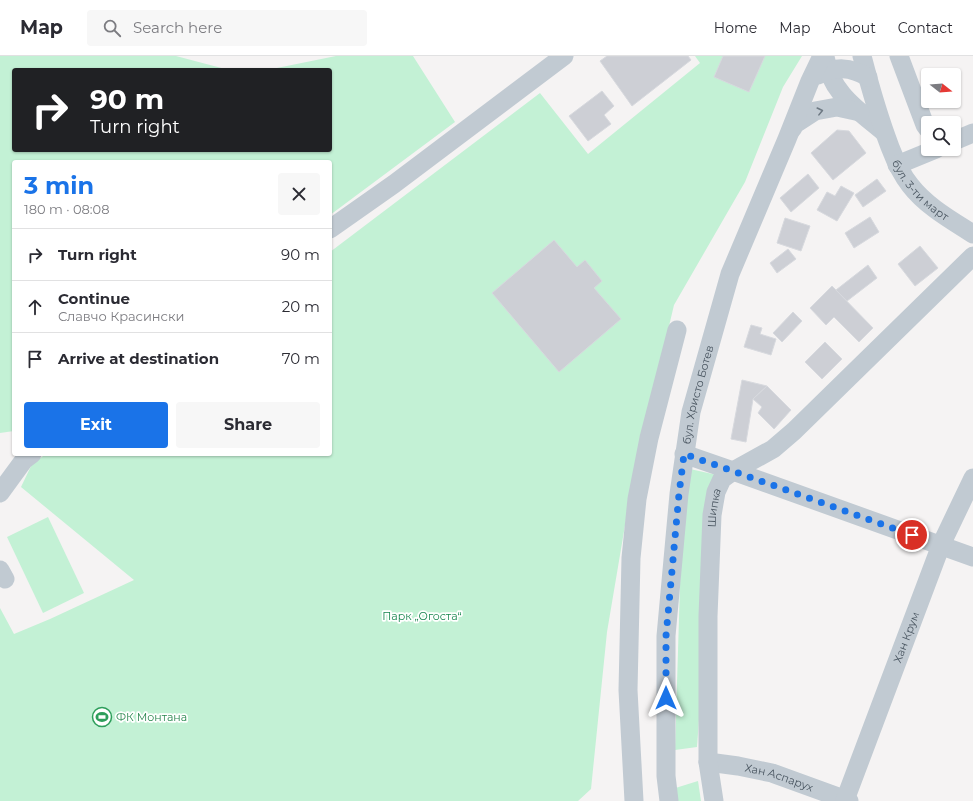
<!DOCTYPE html>
<html lang="en">
<head>
<meta charset="utf-8">
<style>
	:root { --surface:#fff; --page:#f7f7f7; --text:#2b2b33; --muted:#7c7c81; --line:#e1e1e2; --accent:#1a73e8 }
	body { margin:0; font-family:Montserrat,sans-serif; background:var(--page); color:var(--text); height:100vh; display:flex; flex-direction:column; font-size:15px; white-space:nowrap }
	* { box-sizing:border-box; margin:0 }
	p { font-size:13px; color:var(--muted) }
	.icon { flex:none; width:22px; height:22px; fill:none; stroke:currentColor; stroke-width:2; stroke-linecap:round; stroke-linejoin:round }
	.map { position:relative; flex:1; overflow:hidden }
	.sheet { position:absolute; left:12px; top:104px; width:320px; height:296px; display:flex; flex-direction:column; background:var(--surface); border-radius:4px; box-shadow:0 1px 3px #0004 }
	.sheet>* { flex:none }
	.hud { position:absolute; left:12px; top:12px; width:320px; height:84px; border-radius:4px; box-shadow:0 1px 3px #0004; background:#202124; color:#fff; overflow:hidden }
	.needle { width:26px; rotate:107deg }
	.fabs { position:absolute; left:921px; top:12px; display:grid; gap:8px }
	.fabs a { display:grid; place-items:center; width:40px; height:40px; border-radius:4px; background:var(--surface); box-shadow:0 1px 3px #0004; font-size:20px }
	.pin { position:absolute; display:grid; place-items:center; width:34px; height:34px; color:#fff; margin:-17px; border:2px solid #fff; border-radius:50%; box-shadow:0 1px 4px #0007 }
	.me { position:absolute; width:44px; margin:-22px; rotate:0deg; stroke-linejoin:round; filter:drop-shadow(0 0 3px #0008) }
	.turn { display:flex; align-items:center; gap:14px; height:84px; padding:0 12px; font-size:18px }
	.turn .icon { width:52px; height:52px; stroke-width:2.5 }
	.turn b { display:block; font-size:28px; line-height:34px }
	.round { display:grid; place-items:center; flex:none; width:42px; height:42px; border-radius:4px; background:var(--page) }
	.head { display:flex; align-items:center; justify-content:space-between; height:68px; padding:0 12px }
	h1 { font-size:24px; font-weight:700; line-height:30px; color:var(--accent) }
	.primary-button { display:flex; gap:8px; margin-top:auto; padding:8px 12px }
	.primary-button a { flex:1; height:46px; border-radius:4px; background:var(--accent); color:#fff; font-size:16px; font-weight:700; line-height:46px; text-align:center }
	.primary-button a+a { background:var(--page); color:var(--text) }
	ul { padding:0; list-style:none }
	li { display:flex; align-items:center; gap:12px; height:52px; padding:0 12px; border-top:1px solid var(--line) }
	li div { flex:1 }
	li b { display:block; font-size:15px }
	li em { font-style:normal }
	header { display:flex; align-items:center; gap:24px; box-sizing:border-box; height:56px; padding:0 20px; background:var(--surface); border-bottom:1px solid var(--line) }
	header strong { font-size:19px }
	nav { display:flex; gap:22px; margin-inline-start:auto; font-size:14px }
	.search { width:280px; height:36px; background:var(--page); display:flex; align-items:center; gap:10px; box-sizing:border-box; padding:0 14px; border-radius:4px; color:var(--muted); font-size:15px }
	.map>svg:first-child { display:block }
</style>
</head>
<body>
<header>
<strong>Map</strong>
<div class="search"><svg class="icon" aria-label="search" viewBox="0 0 24 24"><circle cx="10" cy="10" r="6"/><path d="M15 15l6 6"/></svg>Search here</div>
<nav><a>Home</a><a>Map</a><a>About</a><a>Contact</a></nav>
</header>
<div class="map">
<svg width="973" height="745" viewBox="0 0 973 745">
	<rect width="100%" height="100%" fill="#f5f3f3"/>
	<g fill="#c3f1d5">
		<polygon points="0,0 176,0 229,14 14,14 14,94 330,94 330,14 267,14 336,0 413,0 455,66 330,159 330,106 14,106 14,375 0,377"/>
		<polygon points="695,0 802,0 783,31 745,126 674,249 633,422 607,576 591,733 578,745 0,745 0,552 14,578 50,563 134,524 21,431 32,408 46,398 330,398 330,196 540,37 588,98 700,7"/>
		<polygon points="690,413 717,419 697,691 675,694 682,463"/>
		<polygon points="48,461 84,537 43,557 7,481"/>
		<polygon points="698,725 701,745 671,745 669,734"/>
	</g>
	<g fill="#cdcfd5" stroke="#d7d9de">
		<polygon points="607,0 688,0 691,4 632,50 600,5"/>
		<polygon points="723,0 765,0 749,36 714,21"/>
		<polygon points="602,35 614,50 604,59 611,68 588,85 569,60"/>
		<polygon points="837,74 849,75 866,97 833,124 811,97"/>
		<polygon points="808,118 819,132 791,156 780,142"/>
		<polygon points="877,123 886,135 863,151 855,139"/>
		<polygon points="841,130 854,137 837,165 817,154 827,136 835,140"/>
		<polygon points="870,161 879,176 854,192 845,177"/>
		<polygon points="785,162 810,170 801,195 777,187"/>
		<polygon points="554,184 577,211 585,204 602,225 594,232 621,263 559,316 492,237"/>
		<polygon points="920,190 938,212 915,230 898,208"/>
		<polygon points="788,193 796,203 777,217 770,207"/>
		<polygon points="868,209 877,222 847,245 836,234"/>
		<polygon points="832,230 873,272 859,286 834,261 826,269 810,252"/>
		<polygon points="793,256 802,265 782,286 773,277"/>
		<polygon points="751,269 762,272 760,278 776,283 771,299 744,291"/>
		<polygon points="825,286 842,303 822,323 805,306"/>
		<polygon points="742,324 767,330 753,343 746,386 731,383"/>
		<polygon points="767,330 791,354 774,373 758,357 762,351 753,343"/>
	</g>
	<g fill="none" stroke-linecap="round" stroke-linejoin="round">
		<g stroke="#c1cad2" stroke-width="19">
			<path d="M 825,0 C 830,37 858,54 884,76"/>
			<path id="s1" d="M 862,0 C 870,31 879,62 890,91 C 895,104 901,118 910,129 C 926,150 951,164 973,178"/>
			<polyline points="899,0 925,69 928,73"/>
			<path d="M 818,19 C 836,10 850,11 868,21"/>
			<polyline points="792,73 795,68 815,55 837,51 860,56"/>
			<polyline points="954,85 973,77"/>
			<polyline points="897,109 936,93"/>
			<polyline points="330,173 394,128 564,0"/>
			<polyline points="684,398 733,415 973,501"/>
			<polyline points="0,437 24,404 32,398"/>
			<polyline points="0,514 5,523"/>
			<path id="s2" d="M 708,706 L 738,710 L 772,717 L 849,745"/>
			<path id="s3" d="M 845,744 L 941,489 L 973,422"/>
			<polyline points="634,745 628,634 631,502 637,443 649,382 677,274"/>
			<path id="s4" d="M 669,745 L 666,720 L 666,580 L 679,438 L 691,356 L 730,218 L 787,83 L 810,25 L 822,0"/>
			<path id="s5" d="M 714,745 L 708,706 L 708,560 L 712,459 L 716,436 L 722,423 L 733,415 L 773,393 L 794,375 L 973,200"/>
		</g>
	</g>
	<defs><path id="oneway-chevron" d="M-2-3.5L2.5 0L-2 3.5" fill="none" stroke-width="1.6" stroke-linecap="round" stroke-linejoin="round"/></defs>
	<use stroke="#6e7983" href="#oneway-chevron" transform="translate(820 55) rotate(-14)"/>
	<g fill="none" stroke-linecap="round" stroke-linejoin="round">
		<polyline stroke="#1a73e8" stroke-width="7" stroke-dasharray="0 12.6" points="666,642 666,580 679,438 684,398 733,415 912,479"/>
	</g>
	<defs>
		<g id="stadium-ring" transform="scale(1)"><circle r="9.5" fill="#fff" stroke="#2e9e5b" stroke-width="1.5"/><path d="M0-5a6.5 5 0 1 0 0 10a6.5 5 0 1 0 0-10ZM-3.5-1.8h7v3.6h-7Z" fill="#2e9e5b"/></g>
	</defs>
	<g fill-rule="evenodd">
		<use href="#stadium-ring" x="102" y="661"/>
	</g>
	<g text-anchor="middle" stroke-width="3.5" stroke-linejoin="round" paint-order="stroke">
		<g font-size="11" fill="#4a5661" stroke="#fff">
			<text dy="4" stroke="none"><textPath href="#s1" startOffset="149">бул. 3-ти март</textPath></text>
			<text dy="4" stroke="none"><textPath href="#s4" startOffset="409">бул. Христо Ботев</textPath></text>
			<text dy="4" stroke="none"><textPath href="#s5" startOffset="294">Шипка</textPath></text>
			<text dy="4" stroke="none"><textPath href="#s3" startOffset="174">Хан Крум</textPath></text>
			<text dy="4" stroke="none"><textPath href="#s2" startOffset="73">Хан Аспарух</textPath></text>
		</g>
		<g font-size="11" fill="#17864f" stroke="#fff">
			<text x="422" y="564">Парк „Огоста“</text>
		</g>
		<g font-size="11" fill="#27864d" stroke="#fff" text-anchor="start">
			<text x="116" y="665">ФК Монтана</text>
		</g>
	</g>
</svg>
<div class="fabs">
<a><svg class="needle" viewBox="-14 -14 28 28"><path d="M0-13l5 13h-10z" fill="#e53935"/><path d="M0 13l5-13h-10z" fill="#7c7c81"/></svg></a>
<a><svg class="icon" aria-label="search" viewBox="0 0 24 24"><circle cx="10" cy="10" r="6"/><path d="M15 15l6 6"/></svg></a>
</div>
<div class="pin" style="left:912px;top:479px;background:#d93025"><svg class="icon" aria-label="arrive" viewBox="0 0 24 24"><path d="M6 21V4h12l-3 4 3 4H6"/></svg></div>
<svg class="me" style="left:666px;top:642px" viewBox="-20 -20 40 40"><path d="M0-17L14 15 0 8-14 15z" fill="#1a73e8" stroke="#fff" stroke-width="4"/></svg>
<div class="hud">
<div class="turn"><svg class="icon" aria-label="right" viewBox="0 0 24 24"><path d="M7 20v-9h11M14 6l5 5-5 5"/></svg><div><b>90 m</b>Turn right</div></div>
</div>
<section class="sheet">
<div class="head"><div><h1>3 min</h1><p>180 m · 08:08</p></div><a class="round"><svg class="icon" aria-label="close" viewBox="0 0 24 24"><path d="M6 6l12 12M18 6L6 18"/></svg></a></div>
<ul>
<li><svg class="icon" aria-label="right" viewBox="0 0 24 24"><path d="M7 20v-9h11M14 6l5 5-5 5"/></svg><div><b>Turn right</b></div><em>90 m</em></li>
<li><svg class="icon" aria-label="ahead" viewBox="0 0 24 24"><path d="M12 20V5M6 11l6-6 6 6"/></svg><div><b>Continue</b><p>Славчо Красински</p></div><em>20 m</em></li>
<li><svg class="icon" aria-label="arrive" viewBox="0 0 24 24"><path d="M6 21V4h12l-3 4 3 4H6"/></svg><div><b>Arrive at destination</b></div><em>70 m</em></li>
</ul>
<div class="primary-button"><a>Exit</a><a>Share</a></div>
</section>
</div>
</body>
</html>
